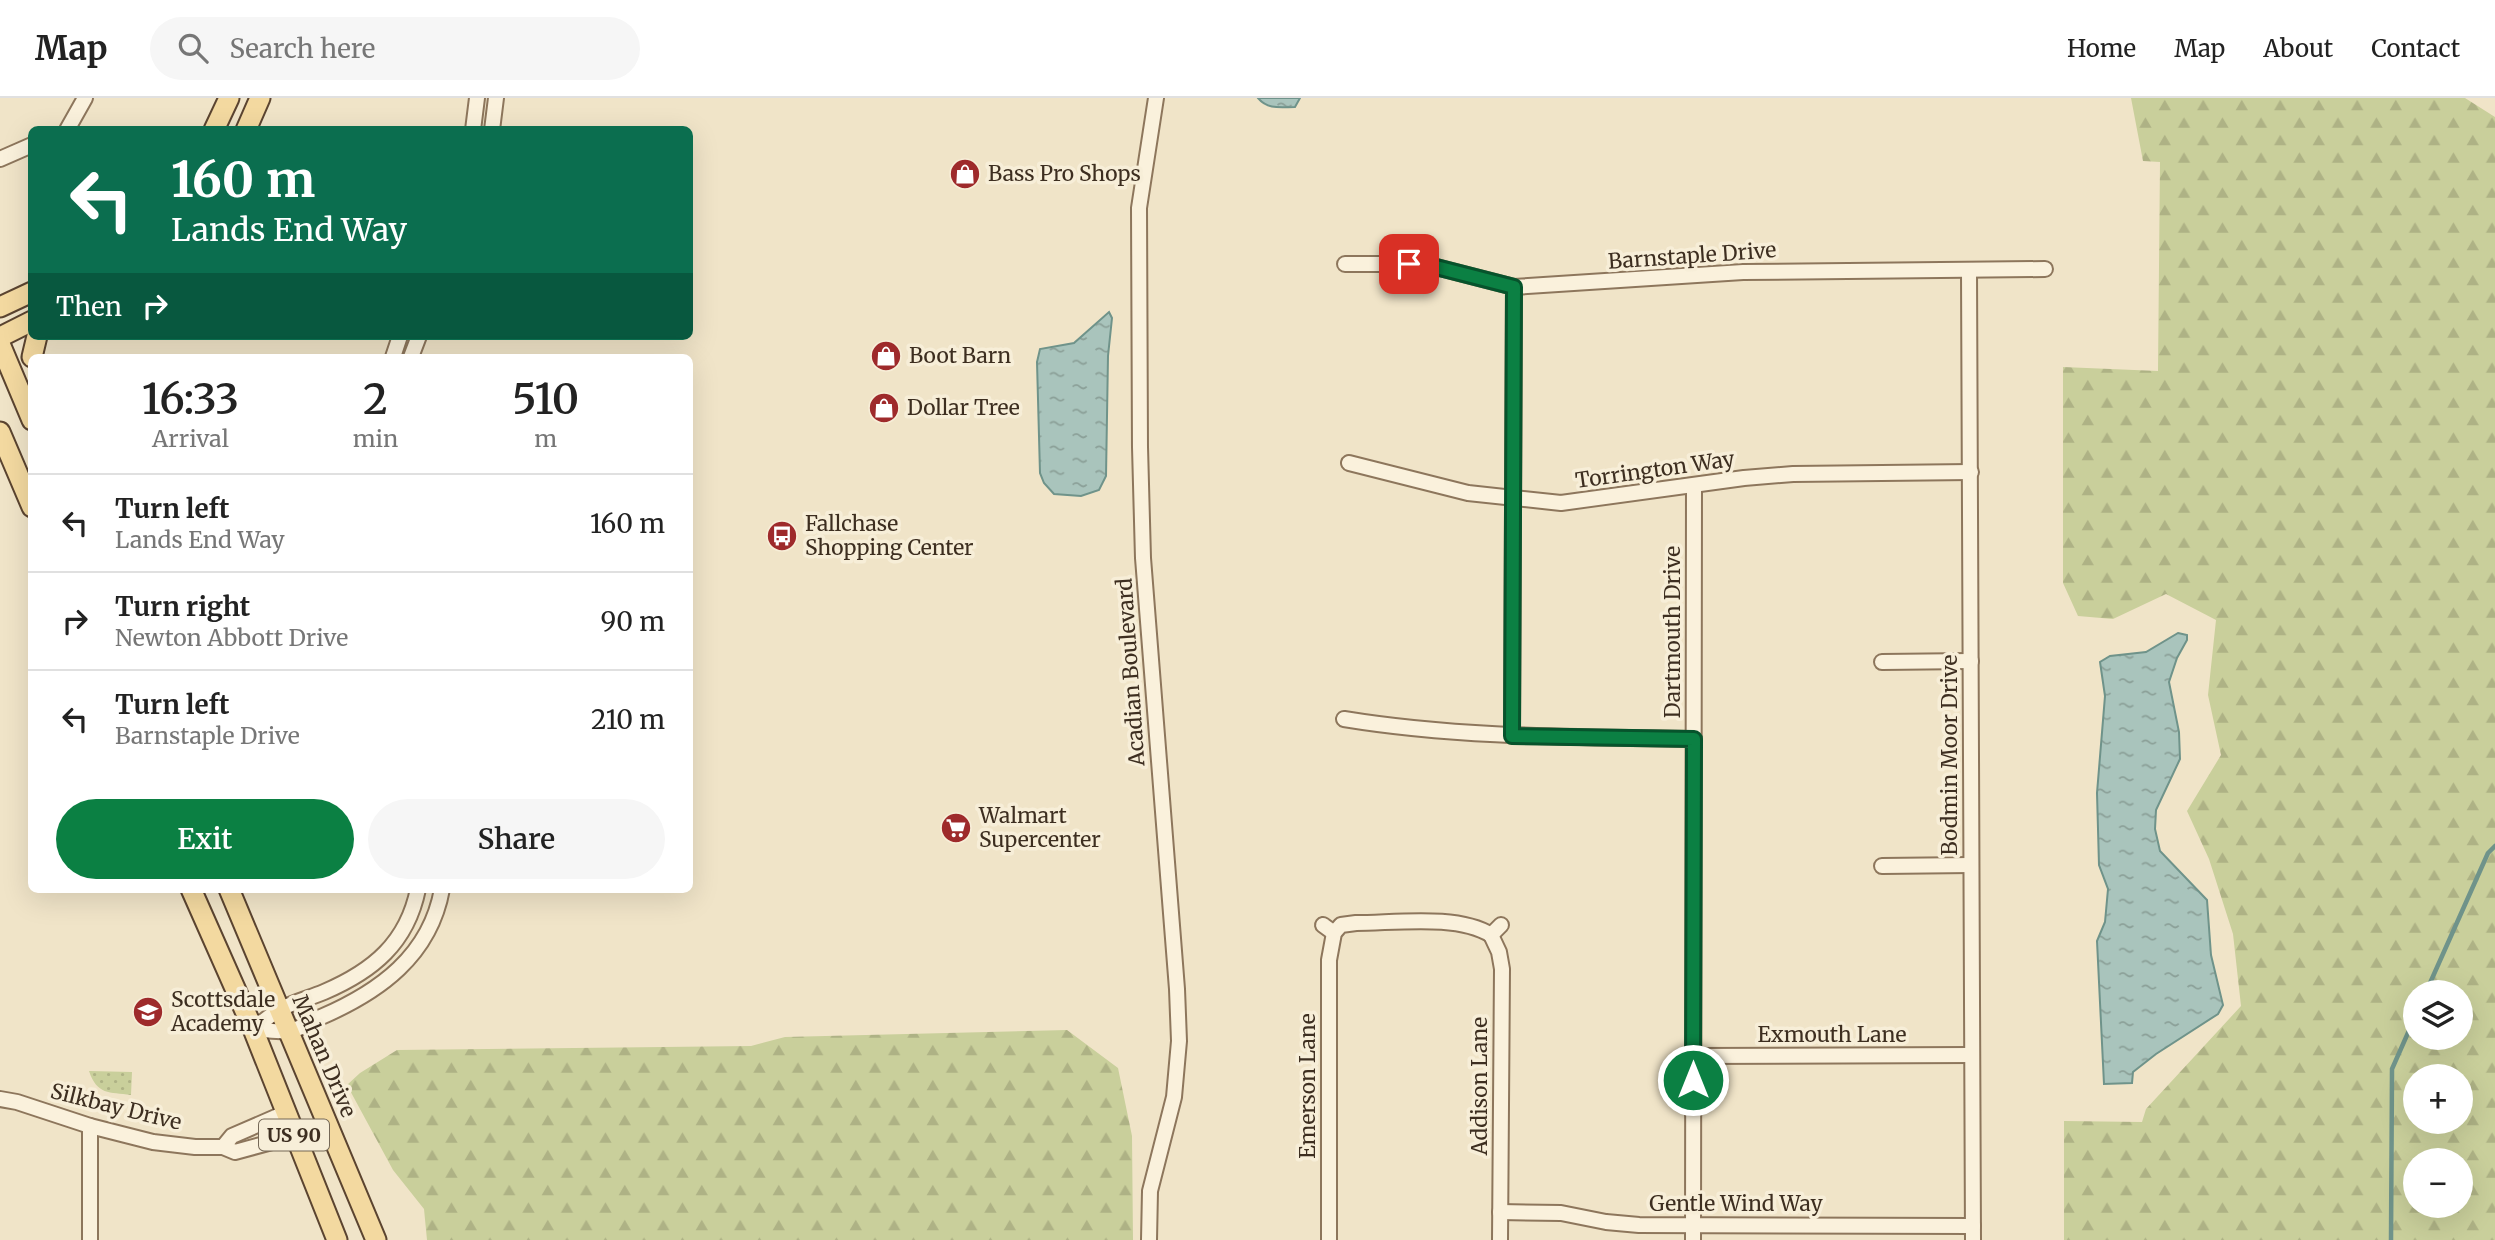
<!DOCTYPE html>
<html lang="en">
<head>
<meta charset="utf-8">
<style>
	:root { --surface:#fff; --page:#f6f6f6; --text:#222; --muted:#767676; --line:#e0e0e0; --accent:#0b8043 }
	body { margin:0; font-family:Merriweather,serif; background:var(--page); color:var(--text); height:100vh; display:flex; flex-direction:column; font-size:26px; white-space:nowrap }
	* { box-sizing:border-box; margin:0 }
	p { font-size:23px; color:var(--muted) }
	.icon { flex:none; width:38px; height:38px; fill:none; stroke:currentColor; stroke-width:2; stroke-linecap:round; stroke-linejoin:round }
	.map { position:relative; flex:1; overflow:hidden }
	.side { position:absolute; left:28px; top:256px; width:665px; height:539px; display:flex; flex-direction:column; background:var(--surface); border-radius:10px; box-shadow:0 7px 28px #0002 }
	.side>* { flex:none }
	.guide { position:absolute; left:28px; top:28px; width:665px; height:214px; border-radius:10px; box-shadow:0 7px 28px #0002; background:#0b6e4f; color:#fff; overflow:hidden }
	.controls { position:absolute; left:2403px; top:882px; display:grid; gap:14px }
	.controls a { display:grid; place-items:center; width:70px; height:70px; border-radius:50%; background:var(--surface); box-shadow:0 7px 28px #0002; font-size:35px }
	.pin { position:absolute; display:grid; place-items:center; width:60px; height:60px; color:#fff; margin:-30px; border-radius:14px; box-shadow:0 4px 10px #0006 }
	.me { position:absolute; width:77px; margin:-38px; rotate:0deg; stroke-linejoin:round; filter:drop-shadow(0 0 5px #0008) }
	.turn { display:flex; align-items:center; gap:24px; height:147px; padding:0 28px; font-size:32px }
	.turn .icon { width:91px; height:91px; stroke-width:2.5 }
	.turn b { display:block; font-size:49px; line-height:60px }
	.then { display:flex; align-items:center; height:66px; padding:0 28px; background:#0003; gap:14px; font-size:26px }
	.eta { display:flex; justify-content:space-evenly; align-items:center; height:119px; text-align:center }
	.eta b { font-size:42px; font-weight:600; line-height:49px }
	.primary-button { display:flex; gap:14px; margin-top:auto; padding:14px 28px }
	.primary-button a { flex:1; height:80px; border-radius:42px; background:var(--accent); color:#fff; font-size:28px; font-weight:600; line-height:80px; text-align:center }
	.primary-button a+a { background:var(--page); color:var(--text) }
	ul { padding:0; list-style:none }
	li { display:flex; align-items:center; gap:21px; height:98px; padding:0 28px; border-top:2px solid var(--line) }
	li div { flex:1 }
	li b { display:block; font-size:26px }
	li em { font-style:normal }
	header { display:flex; align-items:center; gap:42px; box-sizing:border-box; height:98px; padding:0 35px; background:var(--surface); border-bottom:2px solid var(--line) }
	header strong { font-size:33px }
	nav { display:flex; gap:38px; margin-inline-start:auto; font-size:24px }
	.search { width:490px; height:63px; background:var(--page); display:flex; align-items:center; gap:18px; box-sizing:border-box; padding:0 24px; border-radius:38px; color:var(--muted); font-size:26px }
	.map>svg:first-child { display:block }
</style>
</head>
<body>
<header>
<strong>Map</strong>
<div class="search"><svg class="icon" aria-label="search" viewBox="0 0 24 24"><circle cx="10" cy="10" r="6"/><path d="M15 15l6 6"/></svg>Search here</div>
<nav><a>Home</a><a>Map</a><a>About</a><a>Contact</a></nav>
</header>
<div class="map">
<svg width="2495" height="1142" viewBox="0 0 2495 1142">
	<defs>
		<pattern id="forest-firs" width="22" height="20" patternUnits="userSpaceOnUse" patternTransform="scale(1.75)"><rect width="22" height="20" fill="#c9cf9b"/><path d="M5 1l3.5 6h-7zM16 11l3.5 6h-7z" fill="#aeb285"/></pattern>
		<pattern id="park-dots" width="8" height="8" patternUnits="userSpaceOnUse" patternTransform="scale(1.75)"><rect width="8" height="8" fill="#c9cf9b"/><path d="M2 2h.1M6 6h.1" fill="none" stroke="#aeb285" stroke-width="1.8" stroke-linecap="round"/></pattern>
		<pattern id="water-ripples" width="26" height="14" patternUnits="userSpaceOnUse" patternTransform="scale(1.75)"><rect width="26" height="14" fill="#a9c4bc"/><path d="M2 4q2-2 4 0t4 0M15 11q2-2 4 0t4 0" fill="none" stroke="#8ba098"/></pattern>
	</defs>
	<rect width="100%" height="100%" fill="#f0e4c8"/>
	<g fill="url(#forest-firs)" fill-rule="evenodd">
		<path d="M 2131,0 L 2465,0 L 2495,19 L 2495,1142 L 2064,1142 L 2064,1023 L 2142,1024 L 2146,1011 L 2241,908 L 2233,836 L 2209,761 L 2187,713 L 2221,657 L 2208,597 L 2216,522 L 2166,496 L 2113,521 L 2078,518 L 2063,485 L 2063,269 L 2158,273 L 2160,64 L 2143,63 ZM 2460,894 L 2460,940 L 2415,940 L 2415,894 ZM 2415,978 L 2460,978 L 2460,1024 L 2415,1024 ZM 2415,1062 L 2460,1062 L 2460,1108 L 2415,1108 Z"/>
		<polygon points="1067,932 1118,970 1132,1038 1133,1142 427,1142 424,1111 393,1072 347,987 360,975 397,952 751,948 785,939"/>
	</g>
	<path fill="url(#park-dots)" d="M 89,973 L 132,974 L 131,997 C 109,994 97,997 89,973 Z"/>
	<g fill="url(#water-ripples)" stroke="#6f938a" stroke-width="2">
		<path d="M 1258,0 L 1300,0 L 1295,9 C 1281,9 1268,12 1258,0 Z"/>
		<polygon points="1109,214 1112,220 1108,258 1106,378 1099,392 1081,398 1054,396 1044,385 1040,375 1037,264 1040,251 1074,245"/>
		<polygon points="2178,535 2187,537 2187,542 2177,560 2169,584 2179,634 2180,661 2156,712 2155,731 2160,753 2207,802 2211,857 2223,907 2218,916 2156,956 2133,974 2132,985 2104,986 2097,843 2105,824 2108,791 2099,767 2097,695 2105,598 2100,564 2110,558 2146,554"/>
	</g>
	<g fill="none" stroke-linecap="round" stroke-linejoin="round">
		<g stroke="#6f938a" stroke-width="4.5">
			<polyline points="2426,894 2488,755 2495,748"/>
			<polyline points="2391,1142 2392,971 2415,919"/>
		</g>
		<g stroke="#8d765c" stroke-width="18">
			<g id="minor">
				<polyline points="67,32 85,0"/>
				<polyline points="473,32 477,0"/>
				<polyline points="492,32 496,0"/>
				<polyline points="0,61 32,47"/>
				<polyline points="1345,166 1409,166 1436,169 1514,189 1743,174 2045,171"/>
				<polyline points="1969,173 1973,1142"/>
				<polyline points="393,259 400,238"/>
				<polyline points="411,259 419,238"/>
				<polyline points="1349,365 1468,395 1561,405 1744,380 1793,376 1971,374"/>
				<polyline points="1882,564 1971,563"/>
				<path d="M 1344,621 C 1460,640 1577,639 1694,641"/>
				<polyline points="1512,638 1514,189"/>
				<polyline points="1882,768 1971,767"/>
				<polyline points="1323,827 1334,835"/>
				<polyline points="1491,837 1499,854 1502,871 1500,1142"/>
				<polyline points="1491,837 1501,827"/>
				<path d="M 253,931 C 264,932 275,934 286,933 C 297,933 311,924 321,919 C 379,894 430,858 442,791"/>
				<path d="M 253,931 C 262,925 270,917 279,912 C 293,904 310,900 324,894 C 373,873 407,845 418,791"/>
				<polyline points="1693,958 1972,957"/>
				<polyline points="0,1001 17,1004 90,1028 153,1044 195,1049 223,1049 235,1054 294,1038"/>
				<polyline points="223,1049 232,1038 285,1015"/>
				<polyline points="1500,1114 1561,1115 1606,1124 1639,1127 1973,1128"/>
				<polyline points="90,1142 90,1028"/>
				<polyline points="1149,1142 1150,1093 1174,999 1179,943 1177,891 1143,460 1140,349 1139,110 1156,0"/>
				<path d="M 1329,1142 L 1329,862 L 1334,835 L 1341,827 L 1356,825 C 1395,825 1458,816 1491,837"/>
				<polyline points="1693,1142 1694,388"/>
			</g>
		</g>
		<g stroke="#5b4430" stroke-width="23">
			<g id="major">
				<polyline points="214,32 229,0"/>
				<polyline points="246,32 260,0"/>
				<polyline points="0,209 32,194"/>
				<polyline points="0,239 32,223"/>
				<polyline points="0,246 32,322"/>
				<polyline points="32,259 37,238"/>
				<polyline points="0,334 32,409"/>
				<polyline points="191,791 253,931 337,1142"/>
				<polyline points="229,791 376,1142"/>
			</g>
		</g>
		<use href="#minor" stroke="#faf1dc" stroke-width="14"/>
		<use href="#major" stroke="#f3d9a0" stroke-width="19"/>
	</g>
	<g fill="none" stroke-linecap="round" stroke-linejoin="round">
		<g stroke="#07532c" stroke-width="18">
			<polyline id="route" points="1409,166 1436,169 1514,189 1512,638 1694,641 1693,982"/>
		</g>
		<use href="#route" stroke="#0b8043" stroke-width="12"/>
	</g>
	<defs>
		<g id="shop-disc" transform="scale(1.575)"><circle r="9.5" fill="#9e2a2b" stroke="#f7eed8"/><path d="M-5-2.5h2.3a2.7 3.5 0 0 1 5.4 0H5L5.5 6h-11ZM-1.5-2.5h3a1.5 2.3 0 0 0-3 0Z" fill="#fff"/></g>
		<g id="bus-disc" transform="scale(1.575)"><circle r="9.5" fill="#9e2a2b" stroke="#f7eed8"/><path d="M-5-6H5V4H4V6H2V4H-2V6H-4V4H-5ZM-3.5-4V0h7V-4ZM-3.5 1.2v1.5H-2V1.2ZM2 1.2v1.5H3.5V1.2Z" fill="#fff"/></g>
		<g id="supermarket-disc" transform="scale(1.575)"><circle r="9.5" fill="#9e2a2b" stroke="#f7eed8"/><path d="M-6-5.5h2.5l.6 2H6L4.5 2H-2.5L-4.4-4H-6ZM-1.5 3.2a1.3 1.3 0 1 0 .1 0ZM3 3.2a1.3 1.3 0 1 0 .1 0Z" fill="#fff"/></g>
		<g id="school-disc" transform="scale(1.575)"><circle r="9.5" fill="#9e2a2b" stroke="#f7eed8"/><path d="M0-5L7-2L0 1L-7-2ZM-4 1L0 2.5L4 1V4Q0 6-4 4Z" fill="#fff"/></g>
	</defs>
	<g fill-rule="evenodd">
		<use href="#shop-disc" x="965" y="76"/>
		<use href="#shop-disc" x="886" y="258"/>
		<use href="#shop-disc" x="884" y="310"/>
		<use href="#bus-disc" x="782" y="438"/>
		<use href="#supermarket-disc" x="956" y="730"/>
		<use href="#school-disc" x="148" y="914"/>
	</g>
	<g text-anchor="middle" stroke-width="7" stroke-linejoin="round" paint-order="stroke">
		<rect fill="#f7eed8" stroke="#756857" stroke-width="2" x="259" y="1021.5" width="70" height="31" rx="5"/>
		<g font-size="19" font-weight="bold" fill="#3d2e20">
			<text x="294" y="1044">US 90</text>
		</g>
		<g font-size="21" fill="#3d2e20" stroke="#f7eed8" text-anchor="start">
			<text x="988" y="83">Bass Pro Shops</text>
			<text x="909" y="265">Boot Barn</text>
			<text x="907" y="317">Dollar Tree</text>
			<text x="805" y="433">Fallchase<tspan x="805" dy="24">Shopping Center</tspan></text>
			<text x="979" y="725">Walmart<tspan x="979" dy="24">Supercenter</tspan></text>
			<text x="171" y="909">Scottsdale<tspan x="171" dy="24">Academy</tspan></text>
		</g>
		<g font-size="21" fill="#3d2e20" stroke="#f7eed8">
			<text transform="translate(1692 158) rotate(-4)" y="7">Barnstaple Drive</text>
			<text transform="translate(1655 372) rotate(-8)" y="7">Torrington Way</text>
			<text transform="translate(1673 534) rotate(-90)" y="7">Dartmouth Drive</text>
			<text transform="translate(1131 574) rotate(-94)" y="7">Acadian Boulevard</text>
			<text transform="translate(1950 657) rotate(-90)" y="7">Bodmin Moor Drive</text>
			<text x="1832" y="944">Exmouth Lane</text>
			<text transform="translate(324 958) rotate(67)" y="7">Mahan Drive</text>
			<text transform="translate(1308 988) rotate(-90)" y="7">Emerson Lane</text>
			<text transform="translate(1480 988) rotate(-90)" y="7">Addison Lane</text>
			<text transform="translate(116 1009) rotate(14)" y="7">Silkbay Drive</text>
			<text x="1736" y="1113">Gentle Wind Way</text>
		</g>
	</g>
</svg>
<div class="controls">
<a><svg class="icon" aria-label="layers" viewBox="0 0 24 24"><path d="M12 4l9 5-9 5-9-5zM3 14l9 5 9-5"/></svg></a>
<a>+</a>
<a>−</a>
</div>
<div class="pin" style="left:1409px;top:166px;background:#d93025"><svg class="icon" aria-label="arrive" viewBox="0 0 24 24"><path d="M6 21V4h12l-3 4 3 4H6"/></svg></div>
<svg class="me" style="left:1693px;top:982px" viewBox="-20 -20 40 40"><circle r="17" fill="#0b8043" stroke="#fff" stroke-width="3"/><path d="M0-11L8 9 0 5-8 9z" fill="#fff"/></svg>
<div class="guide">
<div class="turn"><svg class="icon" aria-label="left" viewBox="0 0 24 24"><path d="M17 20v-9H6M10 6l-5 5 5 5"/></svg><div><b>160 m</b>Lands End Way</div></div>
<div class="then">Then<svg class="icon" aria-label="right" viewBox="0 0 24 24"><path d="M7 20v-9h11M14 6l5 5-5 5"/></svg></div>
</div>
<section class="side">
<div class="eta">
<div><b>16:33</b><p>Arrival</p></div>
<div><b>2</b><p>min</p></div>
<div><b>510</b><p>m</p></div>
</div>
<ul>
<li><svg class="icon" aria-label="left" viewBox="0 0 24 24"><path d="M17 20v-9H6M10 6l-5 5 5 5"/></svg><div><b>Turn left</b><p>Lands End Way</p></div><em>160 m</em></li>
<li><svg class="icon" aria-label="right" viewBox="0 0 24 24"><path d="M7 20v-9h11M14 6l5 5-5 5"/></svg><div><b>Turn right</b><p>Newton Abbott Drive</p></div><em>90 m</em></li>
<li><svg class="icon" aria-label="left" viewBox="0 0 24 24"><path d="M17 20v-9H6M10 6l-5 5 5 5"/></svg><div><b>Turn left</b><p>Barnstaple Drive</p></div><em>210 m</em></li>
</ul>
<div class="primary-button"><a>Exit</a><a>Share</a></div>
</section>
</div>
</body>
</html>
